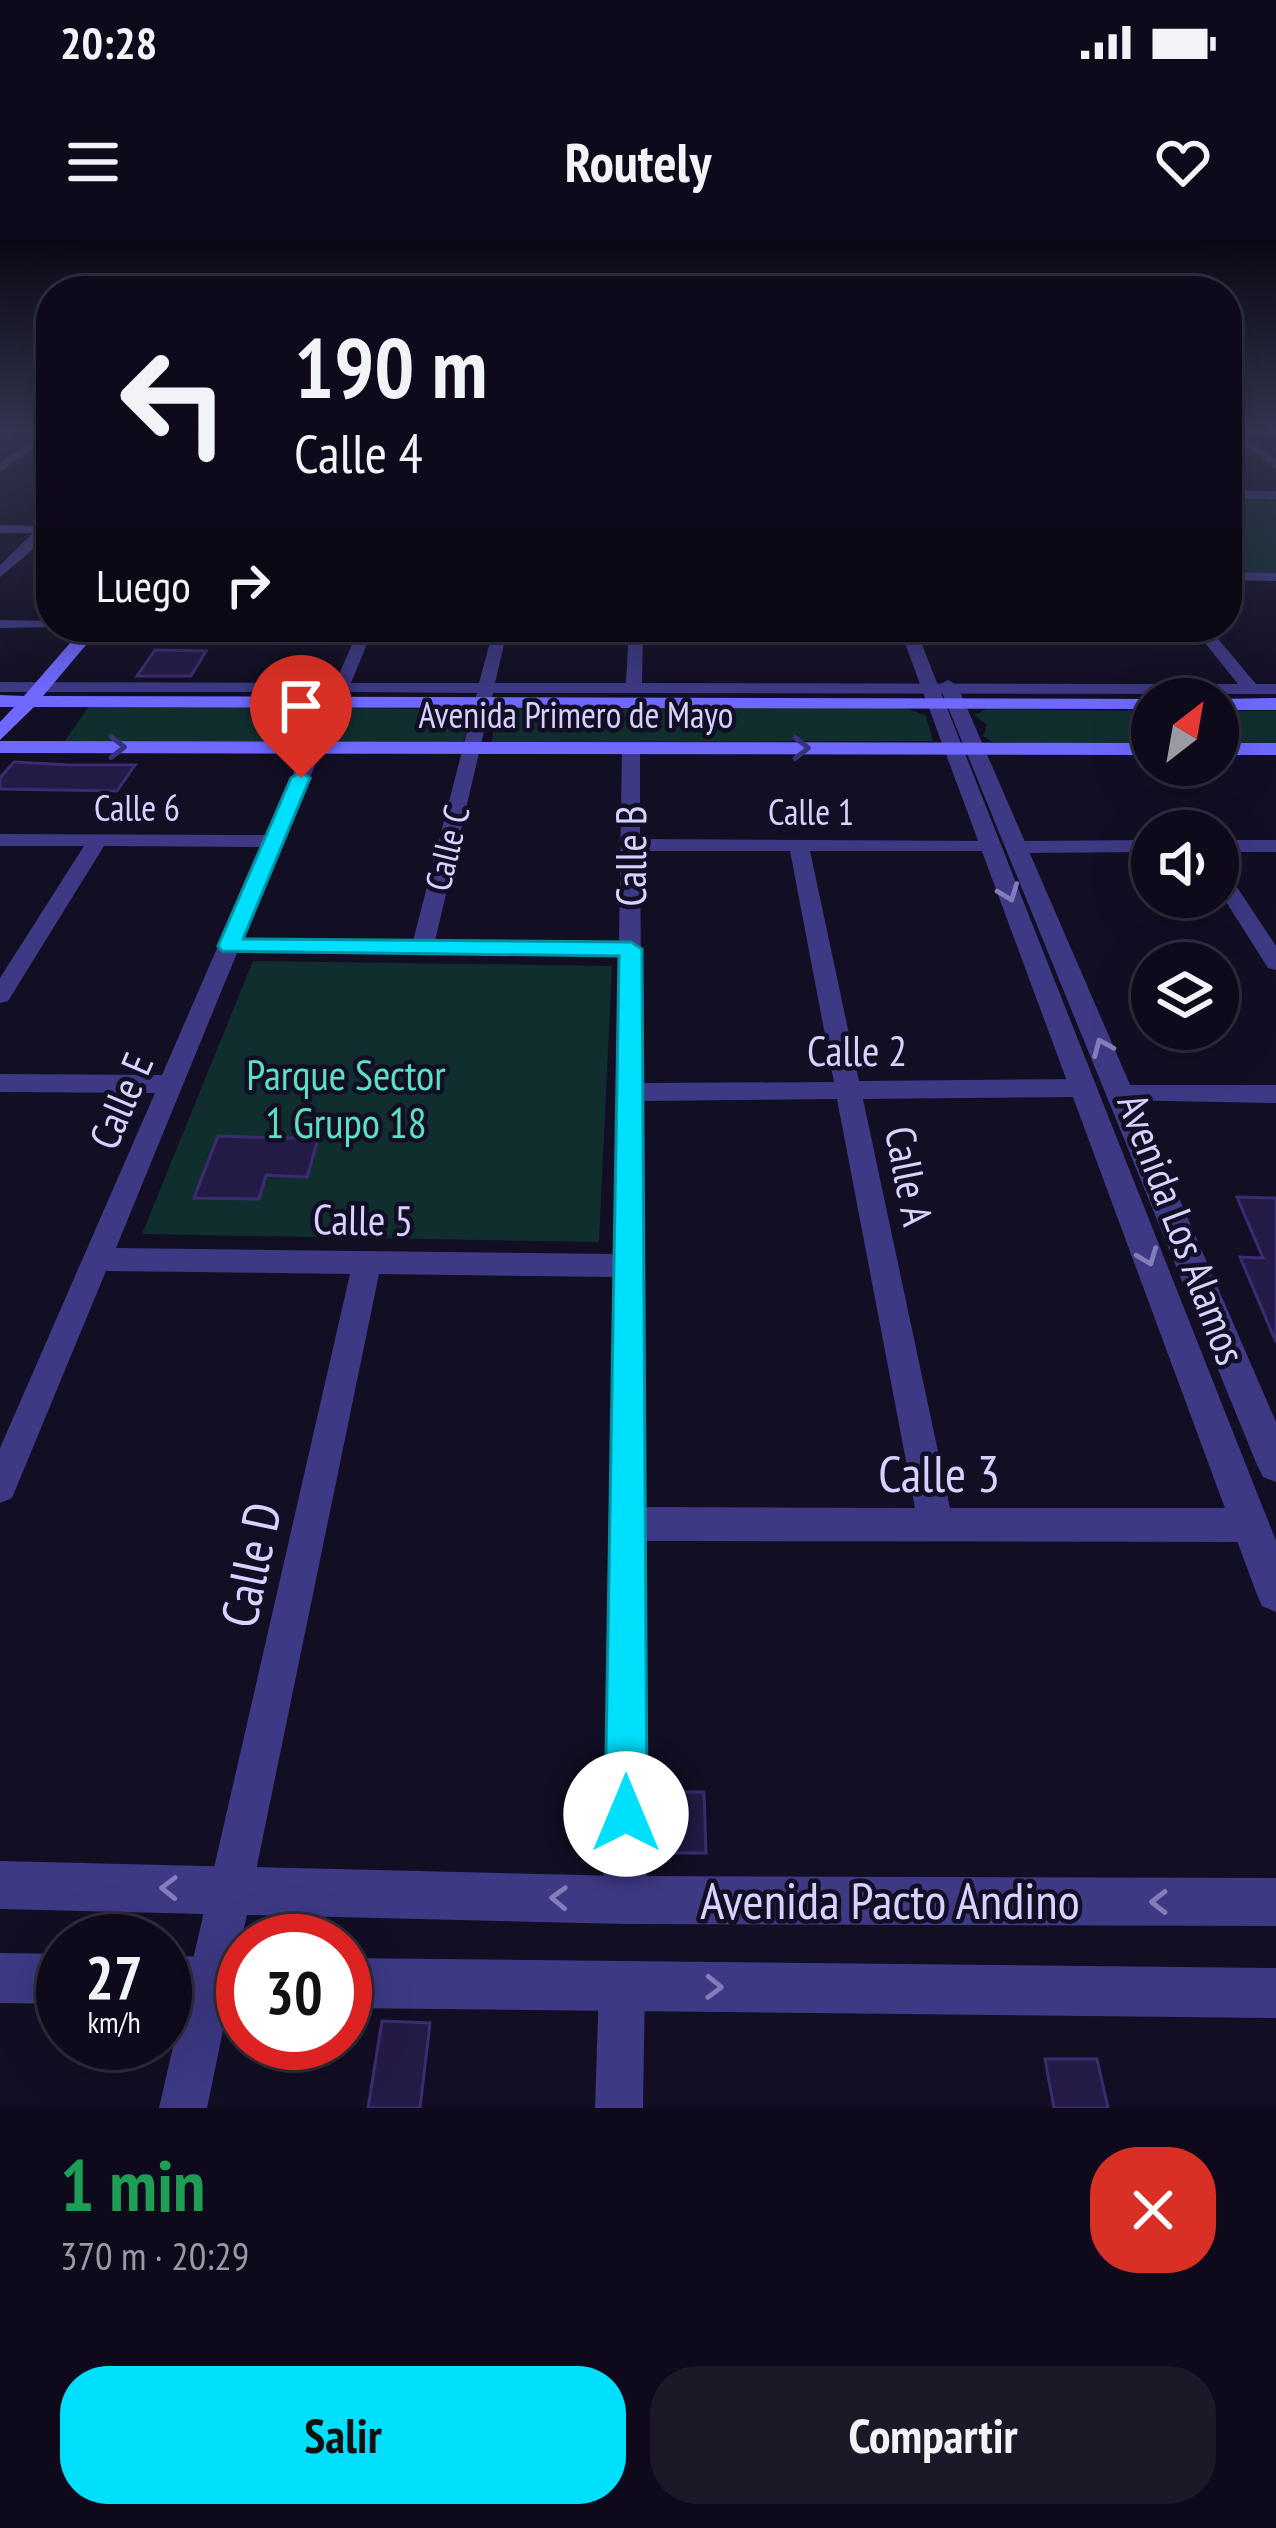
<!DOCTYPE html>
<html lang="es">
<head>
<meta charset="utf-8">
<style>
	:root { --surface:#0e0a1b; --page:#1c1828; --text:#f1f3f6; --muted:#9b9aa3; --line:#2e2b3a; --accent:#00e0fd }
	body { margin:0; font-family:"PT Sans Narrow",sans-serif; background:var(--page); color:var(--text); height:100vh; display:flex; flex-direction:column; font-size:45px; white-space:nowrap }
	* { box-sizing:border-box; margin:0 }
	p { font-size:39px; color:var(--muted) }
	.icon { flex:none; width:66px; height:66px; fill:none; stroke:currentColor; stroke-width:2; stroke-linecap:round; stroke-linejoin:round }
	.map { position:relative; height:1868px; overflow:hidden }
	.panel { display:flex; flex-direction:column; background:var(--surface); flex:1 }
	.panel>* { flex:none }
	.guide { position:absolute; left:36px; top:36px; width:1206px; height:366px; border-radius:48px; box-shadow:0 12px 48px #0002,0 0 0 3px var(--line); background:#0e0a1b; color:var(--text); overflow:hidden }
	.needle { width:78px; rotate:31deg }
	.buttons { position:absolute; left:1131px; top:438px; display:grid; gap:24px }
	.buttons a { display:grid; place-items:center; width:108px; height:108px; border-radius:50%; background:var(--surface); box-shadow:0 12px 48px #0002,0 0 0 3px var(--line); font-size:60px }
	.speed { position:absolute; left:36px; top:1674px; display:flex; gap:24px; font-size:60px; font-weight:700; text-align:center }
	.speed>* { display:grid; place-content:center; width:156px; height:156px; border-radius:50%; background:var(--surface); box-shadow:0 12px 48px #0002,0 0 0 3px var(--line); line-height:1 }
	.speed small { font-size:30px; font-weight:400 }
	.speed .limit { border:18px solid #d22; background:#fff; color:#111 }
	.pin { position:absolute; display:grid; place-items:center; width:102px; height:102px; color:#fff; margin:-123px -51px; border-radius:50% 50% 50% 0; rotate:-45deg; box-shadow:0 0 12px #0007 }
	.pin .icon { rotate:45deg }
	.me { position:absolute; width:132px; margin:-66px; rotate:0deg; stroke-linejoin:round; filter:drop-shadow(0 0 9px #0008) }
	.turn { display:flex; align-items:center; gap:42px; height:252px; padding:0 60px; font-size:54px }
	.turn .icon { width:156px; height:156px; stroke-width:2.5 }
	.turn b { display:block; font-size:84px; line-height:102px }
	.then { display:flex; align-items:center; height:114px; padding:0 60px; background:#0003; gap:24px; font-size:45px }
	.round { display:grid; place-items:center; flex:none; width:126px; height:126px; border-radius:48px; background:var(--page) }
	.summary { display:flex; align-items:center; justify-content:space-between; height:204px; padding:0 60px }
	h1 { font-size:72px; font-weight:600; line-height:90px; color:#1e9e55 }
	.button { display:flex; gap:24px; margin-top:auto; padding:24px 60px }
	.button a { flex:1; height:138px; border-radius:48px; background:var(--accent); color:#111; font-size:48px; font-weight:600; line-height:138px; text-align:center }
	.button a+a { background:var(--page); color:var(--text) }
	.status { display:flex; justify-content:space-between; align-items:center; height:84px; padding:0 60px; background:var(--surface); direction:ltr }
	.status svg { height:33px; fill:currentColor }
	header { display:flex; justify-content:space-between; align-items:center; height:156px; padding:0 60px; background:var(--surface); font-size:54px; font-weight:600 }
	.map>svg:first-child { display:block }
</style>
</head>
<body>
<div class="status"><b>20:28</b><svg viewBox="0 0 49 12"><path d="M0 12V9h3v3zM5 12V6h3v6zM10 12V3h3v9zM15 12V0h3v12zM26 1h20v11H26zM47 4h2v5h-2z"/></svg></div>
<header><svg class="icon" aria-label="menu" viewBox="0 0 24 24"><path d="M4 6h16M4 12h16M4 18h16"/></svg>Routely<svg class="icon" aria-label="heart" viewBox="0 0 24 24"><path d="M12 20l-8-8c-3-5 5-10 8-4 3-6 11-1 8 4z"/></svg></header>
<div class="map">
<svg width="1276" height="1868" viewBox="0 0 1276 1868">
	<rect width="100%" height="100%" fill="#120e24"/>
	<g fill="#112e2e">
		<rect x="1227" y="258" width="49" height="75"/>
		<polygon points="89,466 454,469 472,473 463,503 64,502"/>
		<polygon points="903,467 926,476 933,501 492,502 495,472 501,469"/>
		<polygon points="987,469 1152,471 1152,505 992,502 983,496 987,485 974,475"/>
		<polygon points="1218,471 1276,471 1276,506 1218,505"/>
		<polygon points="253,721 612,726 599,1002 142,994"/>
	</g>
	<g fill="#241a46" stroke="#3b2c72" stroke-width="3">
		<polygon points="155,410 206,411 191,436 137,436"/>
		<polygon points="14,522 70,525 135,525 117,551 0,549 0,538"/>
		<polygon points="218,896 318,899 307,937 266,935 259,959 194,958"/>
		<polygon points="1237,957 1276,958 1276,1102 1240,1017 1263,1018"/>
		<polygon points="651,1552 704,1552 706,1613 651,1613"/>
		<polygon points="382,1781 430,1783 420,1868 368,1868"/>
		<polygon points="1045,1819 1097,1819 1108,1868 1054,1868"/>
	</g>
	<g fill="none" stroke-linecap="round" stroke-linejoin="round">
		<g fill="#3d3984" fill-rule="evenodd">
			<polygon points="44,191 51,191 51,195 0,232 0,224"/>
			<polygon points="1228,191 1239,191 1276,220 1276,229"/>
			<polygon points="1227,250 1276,251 1276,259 1227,258"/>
			<polygon points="51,279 51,294 0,337 0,325 33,293 0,293 0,285 41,286"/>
			<polygon points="1227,332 1276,333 1276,341 1227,340"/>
			<polygon points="0,380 51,381 51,387 57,387 0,388"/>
			<path d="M 313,387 L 374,387 L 351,443 L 479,443 L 494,387 L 508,387 L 495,443 L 626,443 L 629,387 L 643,387 L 642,443 L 1238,444 L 1197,393 L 1081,391 L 1074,387 L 1208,387 L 1256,444 L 1276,444 L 1276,454 L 493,453 L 435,701 L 619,702 L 622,508 L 631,503 L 640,508 L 640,599 L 998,601 L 1001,605 L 991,611 L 810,611 L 859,841 L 1084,839 L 1097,848 L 1084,857 L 863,859 L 950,1268 L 1251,1268 L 1263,1273 L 1268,1285 L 1263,1297 L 1251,1302 L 644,1301 L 647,1660 L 640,1675 L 625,1682 L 610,1675 L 603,1660 L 614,1037 L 379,1034 L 207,1868 L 159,1868 L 350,1034 L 106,1031 L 12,1258 L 0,1263 L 0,1208 L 155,853 L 0,852 L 0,834 L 162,835 L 261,607 L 104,606 L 8,761 L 0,763 L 0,738 L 84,606 L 0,606 L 0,594 L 267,595 L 305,506 L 320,502 L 323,506 L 243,699 L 413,701 L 477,453 L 347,452 L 337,462 L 329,457 L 331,452 L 0,452 L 0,442 L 335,443 L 358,391 L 320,391 ZM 640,611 L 790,611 L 834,842 L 642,843 ZM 237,713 L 619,716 L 614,1014 L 116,1008 ZM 837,859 L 915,1268 L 644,1267 L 642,861 Z"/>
			<polygon points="1152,600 1152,612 1018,613 1008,607 1018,601"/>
			<rect x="1218" y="600" width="58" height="12"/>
			<polygon points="1218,627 1225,629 1276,706 1276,730 1268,728 1218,649"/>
			<polygon points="1121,845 1276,845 1276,863 1112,860 1108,854 1112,848"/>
			<polygon points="622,1723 638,1730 645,1746 643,1868 595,1868 599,1746 606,1730"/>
		</g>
		<g fill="#3d3984" fill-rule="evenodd">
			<rect x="1227" y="191" width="49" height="4"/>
			<polygon points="899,387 915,387 1276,1301 1276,1372 1262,1366 1256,1352"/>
			<polygon points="948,440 957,445 1276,1182 1276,1242 1263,1237 1257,1225 939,445"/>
			<polygon points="0,1621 625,1636 1276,1638 1276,1686 625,1684 0,1669"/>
			<polygon points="0,1713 63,1714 63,1764 0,1763"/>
			<polygon points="165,1716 243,1717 243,1767 165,1766"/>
			<polygon points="345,1718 1276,1728 1276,1778 345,1768"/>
		</g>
		<g fill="#6f69ff" fill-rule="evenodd">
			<polygon points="84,387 101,387 43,456 1158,459 1152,459 1152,469 34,467 0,500 0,482 14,467 0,467 0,455 24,456"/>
			<polygon points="1276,458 1276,470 1218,470 1216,459"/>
			<polygon points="0,501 1152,503 1152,515 0,513"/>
			<rect x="1218" y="503" width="58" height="12"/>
		</g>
	</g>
	<defs><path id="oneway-chevron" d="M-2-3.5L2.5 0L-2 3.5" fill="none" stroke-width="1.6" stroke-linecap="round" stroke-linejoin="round" transform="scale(3)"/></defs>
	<g stroke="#37327c">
		<use href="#oneway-chevron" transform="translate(117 507)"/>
		<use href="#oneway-chevron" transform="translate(801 508)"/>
	</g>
	<g stroke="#827ebb">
		<use href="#oneway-chevron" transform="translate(1009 653) rotate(69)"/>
		<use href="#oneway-chevron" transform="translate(1102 807) rotate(-113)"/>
		<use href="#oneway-chevron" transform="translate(1148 1017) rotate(69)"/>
		<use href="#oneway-chevron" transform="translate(169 1648) rotate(-179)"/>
		<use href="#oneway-chevron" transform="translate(559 1658) rotate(-178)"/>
		<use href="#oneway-chevron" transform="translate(1159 1662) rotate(-180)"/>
		<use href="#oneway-chevron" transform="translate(714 1747) rotate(1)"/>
	</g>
	<linearGradient id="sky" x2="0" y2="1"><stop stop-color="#0a0814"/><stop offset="0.42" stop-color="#333650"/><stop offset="1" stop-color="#333650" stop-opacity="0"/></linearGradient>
	<rect width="1276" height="452" fill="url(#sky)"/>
	<polygon fill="#00e0fd" stroke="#0092a4" stroke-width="3" points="301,532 310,538 243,699 631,702 642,709 647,1574 641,1588 626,1594 611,1588 605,1574 619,716 222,711 218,706 291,538"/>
	<g text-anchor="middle" stroke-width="9" stroke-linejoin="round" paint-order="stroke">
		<g font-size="36" fill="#d7d2ff" stroke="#120e24">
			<text x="576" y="488">Avenida Primero de Mayo</text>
			<text x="137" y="581">Calle 6</text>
			<text x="811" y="585">Calle 1</text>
			<text transform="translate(447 608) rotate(-76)" y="13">Calle C</text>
		</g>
		<g font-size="42" fill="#d7d2ff" stroke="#120e24">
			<text transform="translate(631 616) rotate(-90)" y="15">Calle B</text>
			<text x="857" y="826">Calle 2</text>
			<text transform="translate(121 861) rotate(-67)" y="15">Calle E</text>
			<text transform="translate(909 936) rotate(79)" y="15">Calle A</text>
			<text transform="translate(363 980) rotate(1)" y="15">Calle 5</text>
			<text transform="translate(1182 989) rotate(69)" y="15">Avenida Los Alamos</text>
		</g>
		<g font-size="42" fill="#5ce0c1" stroke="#120e24">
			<text x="346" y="850">Parque Sector<tspan x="346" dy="48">1 Grupo 18</tspan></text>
		</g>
		<g font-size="51" fill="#d7d2ff" stroke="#120e24">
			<text x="939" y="1252">Calle 3</text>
			<text transform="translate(251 1325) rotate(-78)" y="18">Calle D</text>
			<text x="890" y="1679">Avenida Pacto Andino</text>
		</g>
	</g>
</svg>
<div class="buttons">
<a><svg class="needle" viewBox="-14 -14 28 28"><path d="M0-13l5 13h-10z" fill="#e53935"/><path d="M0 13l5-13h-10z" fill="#9b9aa3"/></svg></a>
<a><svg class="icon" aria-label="sound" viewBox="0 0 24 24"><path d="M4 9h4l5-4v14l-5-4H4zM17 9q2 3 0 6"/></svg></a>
<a><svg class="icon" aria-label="layers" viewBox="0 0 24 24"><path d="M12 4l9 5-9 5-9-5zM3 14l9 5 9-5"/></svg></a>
</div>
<div class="speed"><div>27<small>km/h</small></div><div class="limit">30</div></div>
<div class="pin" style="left:301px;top:538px;background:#d93025"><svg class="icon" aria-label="arrive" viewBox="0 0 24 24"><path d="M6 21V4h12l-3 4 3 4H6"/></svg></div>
<svg class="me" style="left:626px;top:1574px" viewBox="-20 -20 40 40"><circle r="19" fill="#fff"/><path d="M0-13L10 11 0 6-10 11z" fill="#00e0fd"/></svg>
<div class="guide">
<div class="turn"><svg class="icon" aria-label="left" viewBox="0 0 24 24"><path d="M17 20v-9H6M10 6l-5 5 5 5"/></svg><div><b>190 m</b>Calle 4</div></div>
<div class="then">Luego<svg class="icon" aria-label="right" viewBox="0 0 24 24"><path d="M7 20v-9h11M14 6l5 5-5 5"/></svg></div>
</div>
</div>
<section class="panel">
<div class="summary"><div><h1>1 min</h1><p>370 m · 20:29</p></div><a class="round" style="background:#d93025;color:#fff"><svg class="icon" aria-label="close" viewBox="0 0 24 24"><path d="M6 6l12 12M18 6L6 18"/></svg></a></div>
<div class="button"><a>Salir</a><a>Compartir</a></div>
</section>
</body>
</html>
